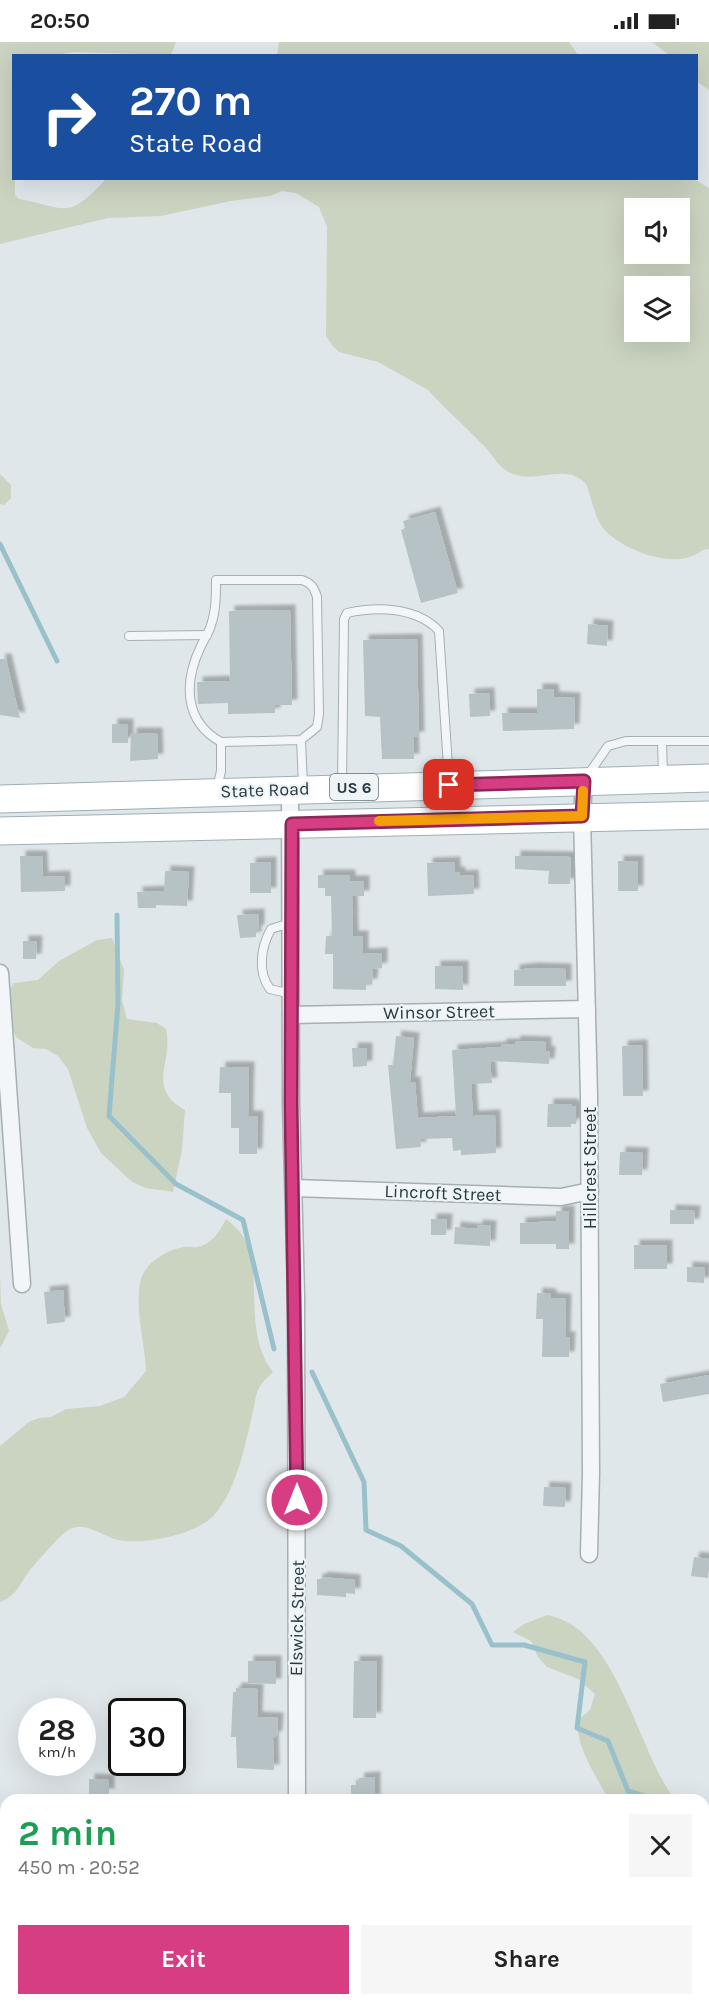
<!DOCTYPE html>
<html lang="en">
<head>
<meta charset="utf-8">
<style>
	:root { --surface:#fff; --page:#f6f6f6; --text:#222; --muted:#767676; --accent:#d63d83 }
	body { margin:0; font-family:Karla,sans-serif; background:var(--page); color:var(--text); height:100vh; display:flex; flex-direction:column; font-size:22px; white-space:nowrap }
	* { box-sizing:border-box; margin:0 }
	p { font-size:20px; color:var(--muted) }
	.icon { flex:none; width:33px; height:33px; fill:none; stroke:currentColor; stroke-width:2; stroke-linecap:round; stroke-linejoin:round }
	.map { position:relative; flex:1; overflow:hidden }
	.sheet { position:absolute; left:0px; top:1752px; width:710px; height:212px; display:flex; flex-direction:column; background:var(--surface); border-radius:18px 18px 0 0; box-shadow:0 6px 24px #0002 }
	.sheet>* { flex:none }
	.banner { position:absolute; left:12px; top:12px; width:686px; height:126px; border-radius:0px; box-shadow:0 6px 24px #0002; background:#1a4fa0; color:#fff; overflow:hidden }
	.fabs { position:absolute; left:624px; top:156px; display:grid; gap:12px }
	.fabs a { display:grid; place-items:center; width:66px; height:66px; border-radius:0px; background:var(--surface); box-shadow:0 6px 24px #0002; font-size:30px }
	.speed { position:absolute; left:18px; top:1656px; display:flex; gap:12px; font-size:30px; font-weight:700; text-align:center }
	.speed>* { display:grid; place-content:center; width:78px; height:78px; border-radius:50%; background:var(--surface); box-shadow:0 6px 24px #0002; line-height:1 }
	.speed small { font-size:15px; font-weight:400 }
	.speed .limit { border:3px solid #111; border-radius:9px; background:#fff; color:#111 }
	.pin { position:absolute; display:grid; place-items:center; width:51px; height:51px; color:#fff; margin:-26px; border-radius:12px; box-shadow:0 3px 9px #0006 }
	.me { position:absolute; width:66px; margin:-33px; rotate:0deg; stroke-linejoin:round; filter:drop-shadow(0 0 4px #0008) }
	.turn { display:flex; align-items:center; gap:21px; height:126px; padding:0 18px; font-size:27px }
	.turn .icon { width:78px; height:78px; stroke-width:2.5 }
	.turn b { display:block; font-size:42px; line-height:51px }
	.round { display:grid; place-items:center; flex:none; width:63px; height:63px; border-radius:0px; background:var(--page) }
	.overview { display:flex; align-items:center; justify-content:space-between; height:102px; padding:0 18px }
	h1 { font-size:36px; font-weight:700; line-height:45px; color:#1e9e55 }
	.cta { display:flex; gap:12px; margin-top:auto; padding:12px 18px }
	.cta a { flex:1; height:69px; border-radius:0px; background:var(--accent); color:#fff; font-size:24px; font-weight:700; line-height:69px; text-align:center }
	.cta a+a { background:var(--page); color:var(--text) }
	.status { display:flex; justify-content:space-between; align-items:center; height:42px; padding:0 30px; background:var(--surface); direction:ltr }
	.status svg { height:16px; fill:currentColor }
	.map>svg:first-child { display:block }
</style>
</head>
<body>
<div class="status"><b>20:50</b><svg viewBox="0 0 49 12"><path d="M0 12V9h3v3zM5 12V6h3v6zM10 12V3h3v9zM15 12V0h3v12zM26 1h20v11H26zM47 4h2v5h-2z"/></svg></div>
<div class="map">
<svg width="709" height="1963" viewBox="0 0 709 1963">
	<defs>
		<filter id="shadow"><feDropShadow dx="5.5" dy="-5.5" stdDeviation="1.5" flood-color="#0004"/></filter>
	</defs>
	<rect width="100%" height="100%" fill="#e0e7ea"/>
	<g fill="#cbd4c0" fill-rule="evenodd">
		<path d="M 0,0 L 176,0 L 171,13 L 74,10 L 54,13 L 14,14 L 15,153 L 19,157 C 70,167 67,178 107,136 L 692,136 L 709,146 L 709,507 C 701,507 699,512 692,514 C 667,525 619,506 603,486 C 594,475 592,456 586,442 C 563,418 534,446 507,429 C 497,423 493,413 485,405 C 466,385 446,368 428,348 L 378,320 L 339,310 L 332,303 L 326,294 L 327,185 L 319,165 L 296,151 L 282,149 L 270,154 L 231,159 L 161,174 L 108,176 L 0,202 ZM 680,166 L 680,212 L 634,212 L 634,166 ZM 680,244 L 680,290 L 634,290 L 634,244 Z"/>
		<polygon points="279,0 569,0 578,13 277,13"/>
		<polygon points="652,0 709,0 709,48 696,39 696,14 669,13"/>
		<polygon points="0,432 11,443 11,456 4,463 0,462"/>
		<path d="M 112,896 L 124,928 L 122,958 L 127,977 L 157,981 L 166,987 C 174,1021 145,1045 185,1068 L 182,1108 L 173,1150 L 146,1146 L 132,1140 L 101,1111 L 87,1086 L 68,1027 L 58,1014 L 46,1007 L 33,1006 L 16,995 L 12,987 L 10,947 L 14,941 L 38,938 L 59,919 L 97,898 Z"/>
		<path d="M 226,1177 C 231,1181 236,1185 240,1190 C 267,1223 240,1288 273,1330 C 268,1335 261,1341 258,1348 C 255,1356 254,1366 252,1374 C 244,1407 237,1445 216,1471 C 199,1493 143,1503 118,1498 C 101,1494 84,1477 67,1489 C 59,1494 37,1520 30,1528 C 20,1541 17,1554 0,1560 L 0,1404 L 29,1380 L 39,1376 L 51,1375 L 66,1367 L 100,1364 L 124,1355 L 146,1329 C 145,1301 135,1270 140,1241 C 143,1222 165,1208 184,1205 C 188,1204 193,1206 198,1205 C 212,1202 220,1189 226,1177 Z"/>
		<polygon points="0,1233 1,1262 9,1289 0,1306"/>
		<path d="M 547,1573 C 617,1585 637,1708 675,1758 L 609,1758 C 596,1734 577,1707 577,1679 L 590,1668 L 595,1652 L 578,1637 L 547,1625 L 538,1615 L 531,1599 L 513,1590 L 524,1582 Z"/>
		<polygon points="704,1778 709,1780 709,1963 685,1963 687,1958 704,1958"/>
	</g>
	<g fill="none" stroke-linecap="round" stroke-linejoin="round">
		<g stroke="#99c1cc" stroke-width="5">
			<polyline points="0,502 57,619"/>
			<polyline points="117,873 118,962 109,1074 176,1142 243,1178 274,1307"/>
			<polyline points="312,1330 364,1440 366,1488 401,1504 472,1562 492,1603 524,1603 585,1620 577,1686 608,1699 628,1749 657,1758"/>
			<polyline points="704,1790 709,1795"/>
		</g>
	</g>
	<g fill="#b7c2c7" filter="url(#shadow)">
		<polygon points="435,470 458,551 421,561 401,488 405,486 403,479"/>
		<polygon points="290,568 292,663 275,663 275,671 228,672 228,661 198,662 197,640 230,639 229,569"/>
		<polygon points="588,582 608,584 607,604 587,602"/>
		<polygon points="417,597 419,695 413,695 414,717 382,717 380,675 365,674 363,598"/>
		<polygon points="0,617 6,617 20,676 0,673"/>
		<polygon points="537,647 553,647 554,655 575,656 574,687 503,689 502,671 537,671"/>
		<polygon points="489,651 490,674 470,675 469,652"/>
		<rect x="112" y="682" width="16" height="19"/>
		<polygon points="131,691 157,691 158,717 130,719"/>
		<polygon points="20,814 42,814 43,835 65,834 65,849 21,850"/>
		<polygon points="515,814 571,815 570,842 548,842 549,829 515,827"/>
		<rect x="618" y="819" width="20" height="30"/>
		<polygon points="271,820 271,851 250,851 250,821"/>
		<polygon points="455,820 455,830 460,830 460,834 473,833 474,852 428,854 427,821"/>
		<polygon points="165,829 189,830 187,864 156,863 156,866 138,866 137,850 164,849"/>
		<polygon points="318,833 350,833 350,839 364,839 364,854 352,854 353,894 363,894 363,912 382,911 382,926 373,927 372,942 366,942 366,948 333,947 333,912 325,912 326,894 332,894 331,854 325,854 325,846 318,846"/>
		<polygon points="259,872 259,888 256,888 256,895 240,896 237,873"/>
		<polygon points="23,899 37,899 36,917 23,917"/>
		<polygon points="435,924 463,924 463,948 435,947"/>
		<polygon points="533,926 566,927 566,944 514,944 514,928"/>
		<polygon points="396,994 414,996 410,1040 415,1040 418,1076 456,1074 452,1008 501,1005 501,1002 515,1002 515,999 546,1000 546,1009 550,1010 549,1022 490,1019 492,1041 471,1042 473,1074 495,1073 496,1111 461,1113 461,1108 453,1109 452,1096 420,1097 421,1105 396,1107 388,1023 393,1023"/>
		<polygon points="642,1003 643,1054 623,1054 622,1004"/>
		<polygon points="352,1006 367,1006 367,1024 353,1025"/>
		<polygon points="220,1025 249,1025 248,1074 258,1074 257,1112 239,1112 239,1086 231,1086 231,1051 219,1051"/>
		<polygon points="548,1062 572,1062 572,1064 576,1064 576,1082 571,1082 571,1085 547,1085"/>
		<polygon points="620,1110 643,1111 642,1133 619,1133"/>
		<polygon points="670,1168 695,1169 694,1182 670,1182"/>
		<polygon points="556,1169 569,1169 569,1207 556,1207 556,1202 520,1202 520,1181 556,1179"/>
		<polygon points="431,1177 447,1177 446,1193 431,1193"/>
		<polygon points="477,1183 491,1184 490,1204 454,1202 455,1185 477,1187"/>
		<rect x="634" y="1203" width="33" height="24"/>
		<polygon points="687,1225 705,1226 704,1241 687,1240"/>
		<polygon points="63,1248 65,1280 47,1282 44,1250"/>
		<polygon points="537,1251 551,1252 551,1256 566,1257 565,1295 570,1295 569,1315 542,1315 543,1277 536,1277"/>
		<polygon points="709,1333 709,1352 663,1360 660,1342"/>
		<polygon points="544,1445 566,1446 565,1465 543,1464"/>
		<polygon points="694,1515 709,1517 708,1536 691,1534"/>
		<polygon points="322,1535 355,1538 355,1552 346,1551 346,1555 317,1553 317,1537 322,1537"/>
		<polygon points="248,1619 276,1619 276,1642 248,1641"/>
		<polygon points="354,1619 377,1619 376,1676 353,1676"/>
		<polygon points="236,1646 258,1647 257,1675 278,1676 277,1693 273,1696 274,1728 237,1726 236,1695 231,1695 233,1650 236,1650"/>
		<polygon points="375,1735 375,1758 351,1758 351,1743 358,1743 359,1736"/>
		<polygon points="89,1737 109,1738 109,1752 89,1752"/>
	</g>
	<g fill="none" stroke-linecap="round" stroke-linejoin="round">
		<g stroke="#a5afb4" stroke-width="10">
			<g id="service">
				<polyline points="129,594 207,593"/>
				<path d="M 301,698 L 221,700 C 183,679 184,639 201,604 C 204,597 209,591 211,583 C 216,569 216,553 216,538 L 302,538 C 311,541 314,545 317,555 L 319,672 L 317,685 L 301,698 L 303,743"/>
				<polyline points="662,699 663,734"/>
				<polyline points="588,733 608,704 626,699 709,699"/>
				<path d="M 342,743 L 344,577 L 347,571 C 376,564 417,565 439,589 L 449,739"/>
				<polyline points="217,746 221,729 221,700"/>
				<path d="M 290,881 L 271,887 C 261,905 257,930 270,947 L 291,952"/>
			</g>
		</g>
		<g stroke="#a5afb4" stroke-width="19">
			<g id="minor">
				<polyline points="584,739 582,774 589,1054 591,1431 589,1512"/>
				<polyline points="290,747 291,1061 296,1254 297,1758"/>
				<polyline points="0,931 22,1242"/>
				<polyline points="291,973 587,967"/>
				<polyline points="294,1146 561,1155 590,1149"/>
				<polyline points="297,1958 297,1963"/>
			</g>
		</g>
		<g stroke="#9eafb6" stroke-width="29">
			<g id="primary">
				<polyline points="0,757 709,736"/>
				<polyline points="0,789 709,773"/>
			</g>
		</g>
		<use href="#service" stroke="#f3f6f8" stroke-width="8"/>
		<use href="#minor" stroke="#f3f6f8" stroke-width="16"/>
		<use href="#primary" stroke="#fff" stroke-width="27"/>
	</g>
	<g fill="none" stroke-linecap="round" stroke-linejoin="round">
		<g stroke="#8b2855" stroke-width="15">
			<polyline id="route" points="297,1458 291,1061 292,782 582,774 584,739 449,743"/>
		</g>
		<use href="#route" stroke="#d63d83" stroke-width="10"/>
		<polyline stroke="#f59e0b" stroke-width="10" points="379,779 582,774 583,749"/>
	</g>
	<g text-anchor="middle" stroke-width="4.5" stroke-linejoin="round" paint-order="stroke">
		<rect fill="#eff5f7" stroke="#637178" stroke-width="1.5" x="330" y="732" width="48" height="26" rx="4.5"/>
		<g font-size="16" font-weight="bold" fill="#273942">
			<text x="354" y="751">US 6</text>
		</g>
		<g font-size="18" fill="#273942" stroke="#eff5f7">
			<text transform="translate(265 748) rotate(-2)" y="6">State Road</text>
			<text transform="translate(439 970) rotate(-1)" y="6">Winsor Street</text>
			<text transform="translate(590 1126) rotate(-90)" y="6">Hillcrest Street</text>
			<text transform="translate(443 1151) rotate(2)" y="6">Lincroft Street</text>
			<text transform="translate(297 1576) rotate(-89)" y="6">Elswick Street</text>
		</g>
	</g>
</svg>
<div class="fabs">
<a><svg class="icon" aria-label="sound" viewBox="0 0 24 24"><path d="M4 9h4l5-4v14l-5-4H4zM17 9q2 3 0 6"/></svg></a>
<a><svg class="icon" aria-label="layers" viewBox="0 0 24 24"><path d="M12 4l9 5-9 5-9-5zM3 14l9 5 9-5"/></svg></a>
</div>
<div class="speed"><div>28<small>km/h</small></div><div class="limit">30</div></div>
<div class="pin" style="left:449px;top:743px;background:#d93025"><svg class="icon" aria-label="arrive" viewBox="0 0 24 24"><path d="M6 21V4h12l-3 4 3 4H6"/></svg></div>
<svg class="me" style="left:297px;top:1458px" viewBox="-20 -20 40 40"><circle r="17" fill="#d63d83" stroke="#fff" stroke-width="3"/><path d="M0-11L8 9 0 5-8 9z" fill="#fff"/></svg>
<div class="banner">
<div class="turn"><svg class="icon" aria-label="right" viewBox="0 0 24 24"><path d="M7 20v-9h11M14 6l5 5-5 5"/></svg><div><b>270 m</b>State Road</div></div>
</div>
<section class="sheet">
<div class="overview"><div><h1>2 min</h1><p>450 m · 20:52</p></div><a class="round"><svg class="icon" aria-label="close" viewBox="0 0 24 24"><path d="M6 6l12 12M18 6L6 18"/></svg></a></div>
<div class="cta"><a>Exit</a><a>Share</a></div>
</section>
</div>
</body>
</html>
